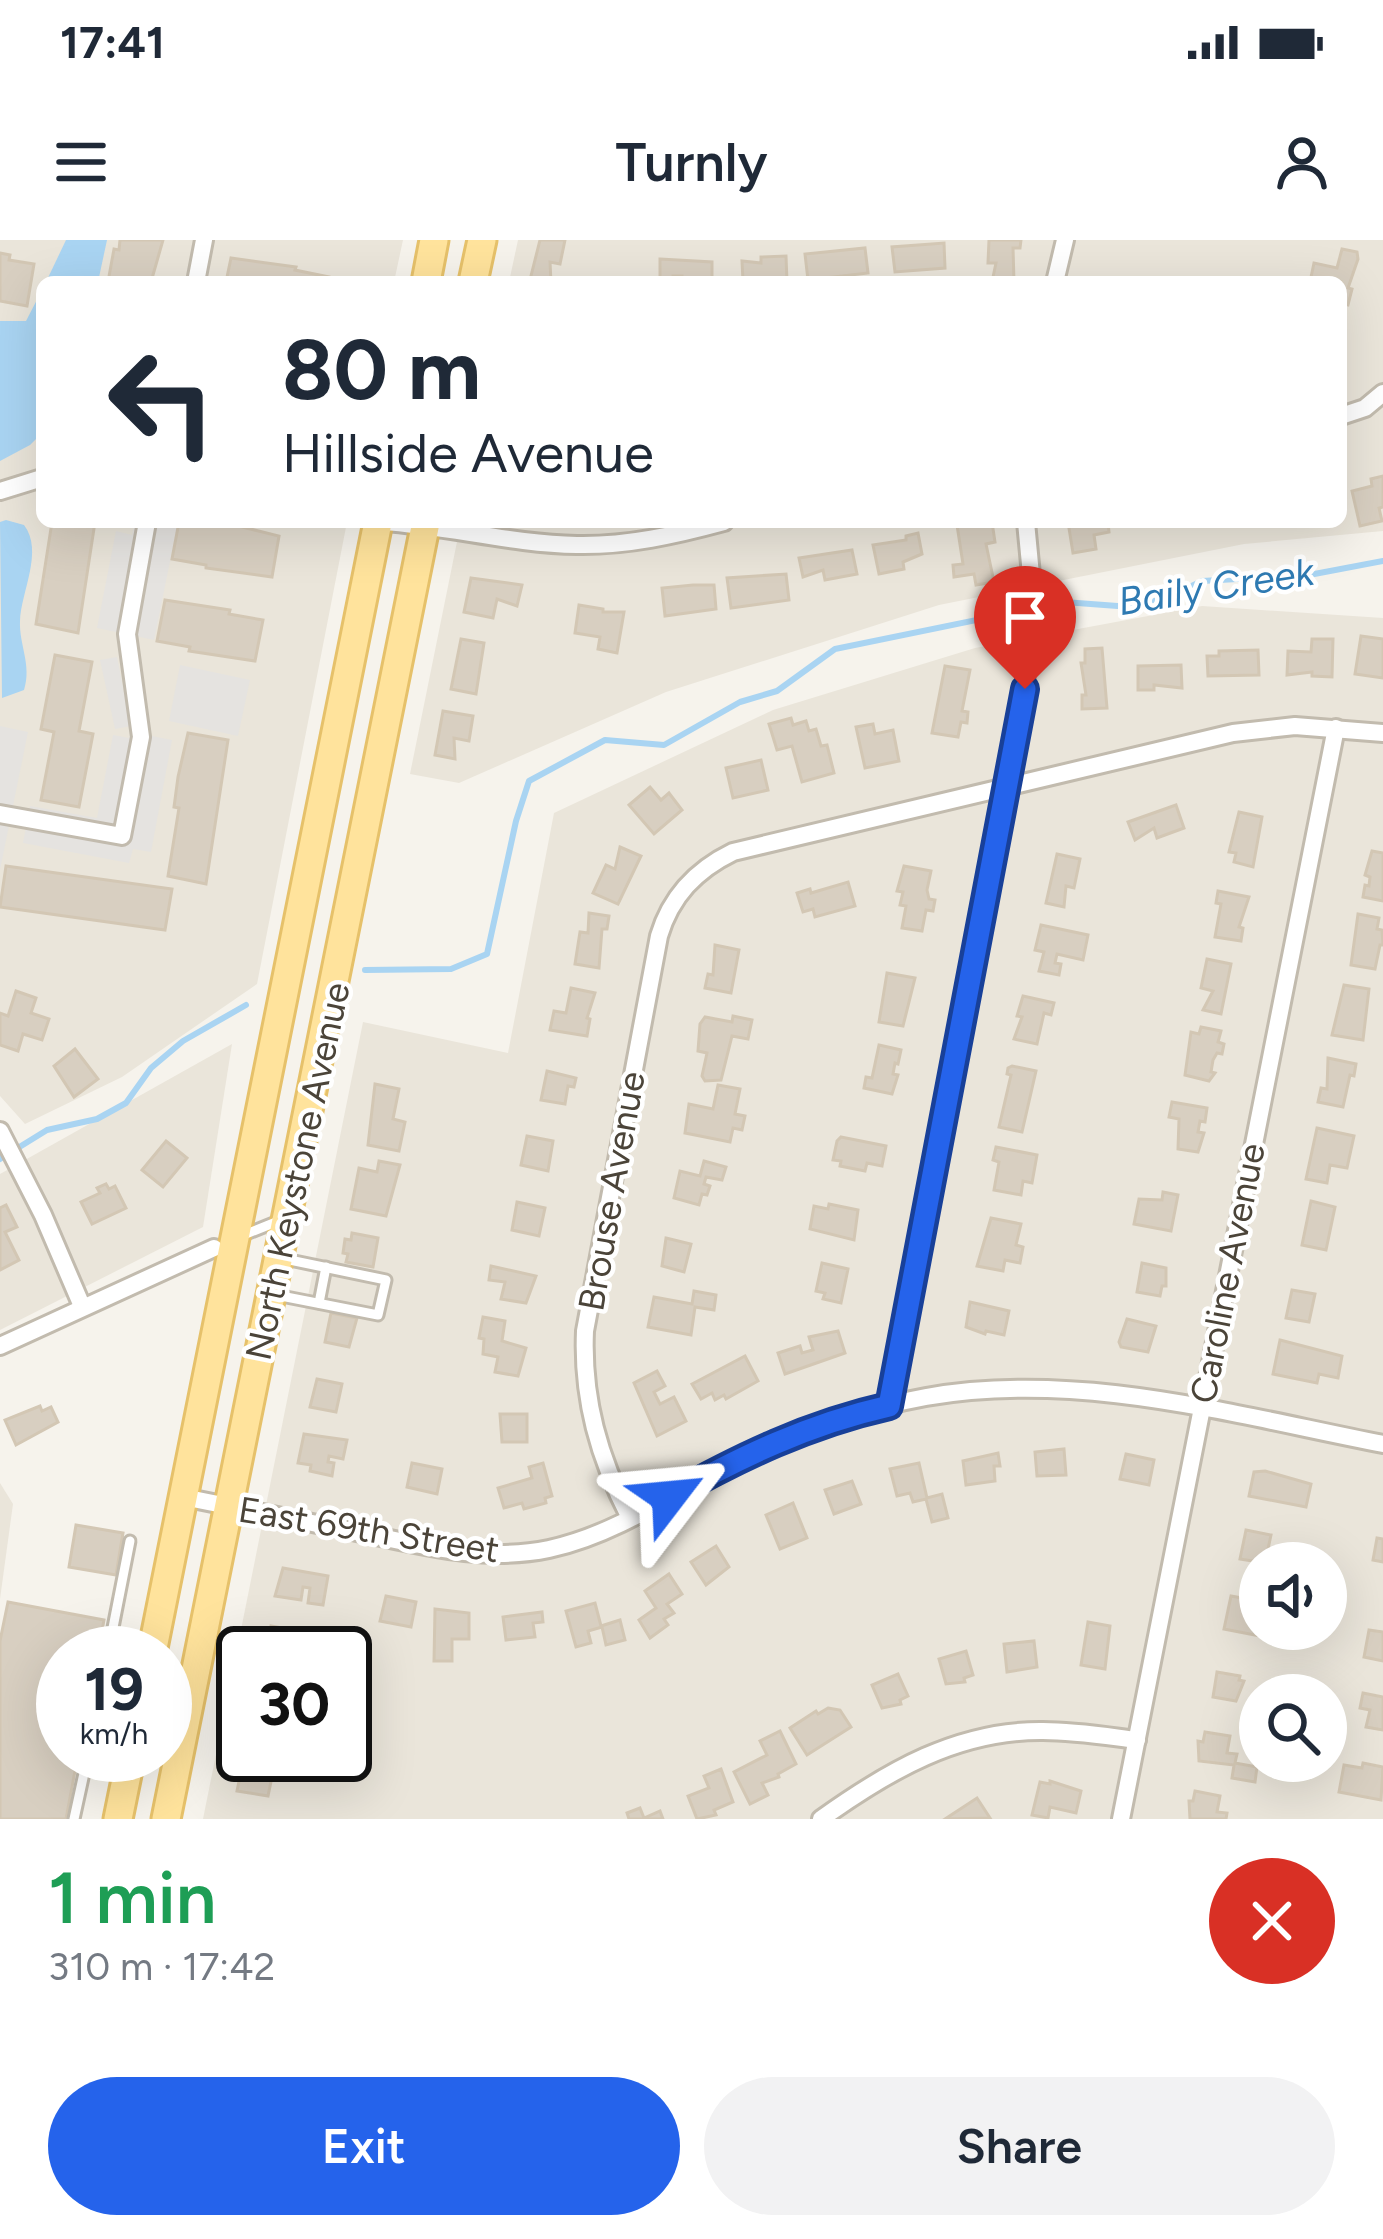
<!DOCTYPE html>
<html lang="en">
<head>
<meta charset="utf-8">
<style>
	:root { --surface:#fff; --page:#f2f2f3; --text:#1f2937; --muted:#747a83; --accent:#2563eb }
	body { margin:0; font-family:Figtree,sans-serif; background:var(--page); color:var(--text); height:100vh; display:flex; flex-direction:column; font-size:45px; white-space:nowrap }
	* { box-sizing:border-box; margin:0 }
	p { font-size:39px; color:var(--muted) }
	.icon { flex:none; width:66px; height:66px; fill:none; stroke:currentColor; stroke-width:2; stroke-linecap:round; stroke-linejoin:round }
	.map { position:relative; height:1579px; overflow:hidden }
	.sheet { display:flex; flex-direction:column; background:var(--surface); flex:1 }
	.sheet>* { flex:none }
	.hud { position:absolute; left:36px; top:36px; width:1311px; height:252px; border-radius:18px; box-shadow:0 12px 48px #0002; background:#fff; color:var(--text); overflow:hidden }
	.tools { position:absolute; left:1239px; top:1302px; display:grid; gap:24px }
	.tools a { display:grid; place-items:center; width:108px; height:108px; border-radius:50%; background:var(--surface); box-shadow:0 12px 48px #0002; font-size:60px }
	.speed { position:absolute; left:36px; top:1386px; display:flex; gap:24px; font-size:60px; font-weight:700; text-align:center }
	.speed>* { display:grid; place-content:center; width:156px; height:156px; border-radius:50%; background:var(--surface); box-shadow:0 12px 48px #0002; line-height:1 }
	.speed small { font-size:30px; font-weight:400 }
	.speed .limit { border:6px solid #111; border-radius:18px; background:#fff; color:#111 }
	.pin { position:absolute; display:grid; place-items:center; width:102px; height:102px; color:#fff; margin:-123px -51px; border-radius:50% 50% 50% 0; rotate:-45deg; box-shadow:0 0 12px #0007 }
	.pin .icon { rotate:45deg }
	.me { position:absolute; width:132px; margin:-66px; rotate:61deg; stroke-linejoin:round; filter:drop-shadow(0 0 9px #0008) }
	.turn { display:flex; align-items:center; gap:42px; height:252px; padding:0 48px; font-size:54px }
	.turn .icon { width:156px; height:156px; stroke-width:2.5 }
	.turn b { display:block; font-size:84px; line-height:102px }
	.round { display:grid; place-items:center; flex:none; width:126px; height:126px; border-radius:63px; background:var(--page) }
	.headline { display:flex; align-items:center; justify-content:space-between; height:204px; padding:0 48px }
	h1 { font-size:72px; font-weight:600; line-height:90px; color:#1e9e55 }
	.action { display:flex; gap:24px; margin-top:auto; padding:24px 48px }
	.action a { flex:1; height:138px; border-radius:72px; background:var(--accent); color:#fff; font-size:48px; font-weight:600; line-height:138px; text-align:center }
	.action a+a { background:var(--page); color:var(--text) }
	.status { display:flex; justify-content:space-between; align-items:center; height:84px; padding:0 60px; background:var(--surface); direction:ltr }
	.status svg { height:33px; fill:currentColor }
	header { display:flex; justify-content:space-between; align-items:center; height:156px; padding:0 48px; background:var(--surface); font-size:54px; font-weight:600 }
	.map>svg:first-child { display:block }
</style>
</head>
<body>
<div class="status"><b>17:41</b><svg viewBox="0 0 49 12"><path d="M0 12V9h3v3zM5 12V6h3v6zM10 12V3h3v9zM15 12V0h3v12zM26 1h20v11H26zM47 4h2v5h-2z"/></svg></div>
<header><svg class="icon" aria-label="menu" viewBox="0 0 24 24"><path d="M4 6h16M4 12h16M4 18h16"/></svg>Turnly<svg class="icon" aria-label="person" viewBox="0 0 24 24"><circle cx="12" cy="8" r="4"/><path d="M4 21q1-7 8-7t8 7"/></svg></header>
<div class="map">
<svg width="1383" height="1579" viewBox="0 0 1383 1579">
	<rect width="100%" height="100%" fill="#f6f3ec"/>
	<g fill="#eae5da" fill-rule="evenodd">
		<polygon points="0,0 403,0 394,42 42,42 42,282 347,282 257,744 122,837 25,884 0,856"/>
		<polygon points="518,0 1383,0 1383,291 1244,304 939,365 666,452 459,543 410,534 461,282 1341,282 1341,42 509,42"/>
		<path d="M 1202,366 L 1383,378 L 1383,1579 L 203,1579 L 363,782 L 508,813 L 554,573 L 773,470 L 975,408 ZM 1260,1323 L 1326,1323 L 1326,1389 L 1260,1389 ZM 243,1413 L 345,1413 L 345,1515 L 243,1515 ZM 1260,1455 L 1326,1455 L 1326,1521 L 1260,1521 Z"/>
		<polygon points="232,804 203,987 0,1090 0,934"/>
		<polygon points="0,1243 13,1264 0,1359"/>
	</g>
	<g fill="#e5e3e0">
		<polygon points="135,282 178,282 154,400 97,388 116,291 132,295"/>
		<polygon points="117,417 131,486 115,489 100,420"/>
		<polygon points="180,425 250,440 238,496 169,481"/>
		<polygon points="0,486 28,492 0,630"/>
		<polygon points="131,492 172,500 151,612 133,609 129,623 23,603 30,566 97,578 113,495 129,498"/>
	</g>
	<g fill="#a9d4f2">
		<polygon points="66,0 107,0 98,42 46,42"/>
		<polygon points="42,50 42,193 30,205 0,221 0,81 26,81"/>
		<path d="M 6,280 L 24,285 C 44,311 21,352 20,381 C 19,405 32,425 24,450 L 2,458 L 0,282 Z"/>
	</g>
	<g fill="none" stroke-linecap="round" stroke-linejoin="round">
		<g stroke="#a9d4f2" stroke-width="6">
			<polyline points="365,730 451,729 487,714 516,581 529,541 605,500 664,505 740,462 777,451 835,409 1064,362 1131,367 1167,358 1202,341 1309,335 1383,321"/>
			<polyline points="0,919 47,890 97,879 126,863 151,828 183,801 246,765"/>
		</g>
	</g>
	<g fill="#d8cfc1" stroke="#d3c7b4" stroke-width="3">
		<polygon points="120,0 163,0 151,42 108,42 114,9 119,10"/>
		<polygon points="540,0 565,0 560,24 550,22 551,42 530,40"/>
		<polygon points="989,0 1021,0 1020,8 1013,8 1014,42 992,42 996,23 988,23"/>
		<polygon points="944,3 945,28 895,32 892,7"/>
		<polygon points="865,8 868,33 808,40 805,14"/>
		<polygon points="1342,9 1357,12 1358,19 1348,48 1352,49 1348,65 1341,63 1341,42 1310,42 1314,23 1337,28"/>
		<polygon points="0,13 10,15 9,20 34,24 27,66 0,61"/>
		<polygon points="786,16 787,42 743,41 742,21 761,23 761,17"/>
		<polygon points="231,18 296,27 295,30 329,37 328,42 226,42"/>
		<polygon points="660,19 712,22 712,42 682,42 682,36 673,36 673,42 660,42"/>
		<polygon points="1383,236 1383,267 1379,268 1382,281 1360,286 1352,251 1372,246 1371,239"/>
		<polygon points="52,282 95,282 78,393 36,384"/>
		<polygon points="179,282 222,282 279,296 272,337 206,328 206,325 172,319"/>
		<polygon points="992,282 995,302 986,304 994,342 976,345 974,334 954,337 953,325 963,324 957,285"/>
		<polygon points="1068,282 1108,282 1109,292 1094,295 1096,309 1073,313"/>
		<polygon points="918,293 922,314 903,322 904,329 879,334 873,305 906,300 906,296"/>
		<polygon points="852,310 857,334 825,340 823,330 803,337 799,318"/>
		<polygon points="786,334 789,360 731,368 727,338"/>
		<polygon points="471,338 522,345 517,366 497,359 493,378 464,372"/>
		<polygon points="693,345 714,345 716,369 665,376 662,348"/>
		<polygon points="165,360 230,370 229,374 263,380 255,421 189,411 190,407 157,401"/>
		<polygon points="579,365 603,369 603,372 624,372 617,413 598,409 600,397 575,393"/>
		<polygon points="1361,396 1383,399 1383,438 1355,434"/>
		<polygon points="461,399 484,403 476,454 451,449"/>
		<polygon points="1312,399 1333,399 1332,437 1312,436 1312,432 1287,435 1288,411 1311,412"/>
		<polygon points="1102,408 1107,468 1082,469 1082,455 1086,455 1081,423 1085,423 1085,409"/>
		<polygon points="1258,410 1259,435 1208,436 1207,416 1219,416 1219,411"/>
		<polygon points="55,415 92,422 79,491 93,494 79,567 41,560 54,492 41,489"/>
		<polygon points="1181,425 1182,448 1154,445 1154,450 1138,450 1138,426"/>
		<polygon points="945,426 970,430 962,471 968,472 967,483 961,482 958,497 932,493"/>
		<polygon points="443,471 473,476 469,501 454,498 455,519 435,515"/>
		<polygon points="791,478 793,485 806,481 809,491 816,489 821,506 827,505 834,533 802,542 792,506 777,510 769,484"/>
		<polygon points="873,484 875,494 893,490 899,521 865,528 856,487"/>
		<polygon points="188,493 228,500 206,644 168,636 179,568 174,567 178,537"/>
		<polygon points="761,520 768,550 733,558 726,528"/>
		<polygon points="650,547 661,560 669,553 682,570 654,594 629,565"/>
		<polygon points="1176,565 1184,588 1157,598 1154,588 1135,600 1128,582"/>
		<polygon points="1239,572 1262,577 1253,627 1234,622 1236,613 1229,612"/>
		<polygon points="620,607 641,616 618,664 593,653 606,625 615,629"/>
		<polygon points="1372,611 1383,613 1383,661 1363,657 1365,645 1369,646 1370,637 1365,635"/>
		<polygon points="1057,614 1080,619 1074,648 1066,646 1064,667 1046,663"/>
		<polygon points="6,626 172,649 165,690 0,667"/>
		<polygon points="904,626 931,631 927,650 929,659 935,660 933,671 926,670 922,691 902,688 906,666 900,665 903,652 897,651"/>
		<polygon points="848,642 855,666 815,677 813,669 803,672 797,653 810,649 811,653"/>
		<polygon points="1218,651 1249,657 1239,687 1243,688 1241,701 1215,697 1221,664 1216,663"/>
		<polygon points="589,673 609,676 607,689 602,689 599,728 575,724 580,692 588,693"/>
		<polygon points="1358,674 1379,678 1377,689 1382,690 1383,705 1380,705 1375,729 1351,725"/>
		<polygon points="1041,685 1088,695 1083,720 1057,714 1055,723 1061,724 1059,735 1039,731 1044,712 1035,710"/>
		<polygon points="715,705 739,710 731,753 705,748 708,734 713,735"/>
		<polygon points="1207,719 1231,724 1221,774 1203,770 1213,751 1201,748"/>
		<polygon points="887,733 915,738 903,786 879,782"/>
		<polygon points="1344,745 1369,749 1363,800 1332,795"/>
		<polygon points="571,748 595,753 587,778 590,779 587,796 550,790 554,771 566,773"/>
		<polygon points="16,751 36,758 31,773 49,779 42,800 23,794 18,811 0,805 0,773 8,776"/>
		<polygon points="1023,756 1054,763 1051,775 1044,773 1037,804 1014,799 1022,777 1017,776"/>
		<polygon points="733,776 752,780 748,799 732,796 721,840 705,841 702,836 707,813 698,811 700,784 705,777 732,782"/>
		<polygon points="1201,787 1221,791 1218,802 1224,804 1222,814 1217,813 1213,820 1211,832 1215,833 1209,841 1185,835 1191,792 1199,794"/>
		<polygon points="879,805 901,810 898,824 895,823 893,834 898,835 892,854 864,848 866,837 872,838"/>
		<polygon points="75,809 98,839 74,857 54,826"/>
		<polygon points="1328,818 1356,824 1354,836 1350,835 1343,867 1318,862 1321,848 1327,849"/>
		<polygon points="1012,826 1036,831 1022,892 999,887 1011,835 1007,834 1008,828"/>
		<polygon points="547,831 576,838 574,847 568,846 565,864 541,860"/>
		<polygon points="375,844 399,849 393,879 405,882 399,911 368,905"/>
		<polygon points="718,845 740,849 735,874 745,876 742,890 733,888 730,902 685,893 689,864 713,869"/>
		<polygon points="1172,862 1207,868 1205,882 1200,881 1198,892 1204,893 1198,912 1178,909 1179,879 1169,877"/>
		<polygon points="1317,888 1354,896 1347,928 1330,925 1327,943 1306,939"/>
		<polygon points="527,896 553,901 548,931 521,925"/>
		<polygon points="841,897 886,906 882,926 867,923 865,931 840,926 841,921 833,920 837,901"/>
		<polygon points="166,901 187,918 163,947 142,930"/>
		<polygon points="996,907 1037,915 1032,943 1023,941 1021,955 994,950 999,922 993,920"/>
		<polygon points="379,921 400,925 386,976 351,969 359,928 377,932"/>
		<polygon points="704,921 726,927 722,940 706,937 704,944 710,946 707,955 702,954 699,965 674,958 680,931 700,936"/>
		<polygon points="106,944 109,949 115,946 126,968 92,984 81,962 100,953 97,948"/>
		<polygon points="1163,952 1178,955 1171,991 1134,984 1139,959 1162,960"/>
		<polygon points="1311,961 1335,967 1326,1010 1302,1005"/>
		<polygon points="517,962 545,968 539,996 512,990"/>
		<polygon points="829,964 858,970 854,1000 810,989 814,966 828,969"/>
		<polygon points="6,965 17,987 5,992 19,1020 0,1030 0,968"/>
		<polygon points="991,978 1021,984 1016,1005 1023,1007 1020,1023 1005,1020 1003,1031 977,1026"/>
		<polygon points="352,993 378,998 373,1027 346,1022 348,1014 343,1013 345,999 351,1000"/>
		<polygon points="666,998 691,1004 684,1032 662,1026"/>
		<polygon points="822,1023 848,1029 841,1063 823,1059 825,1053 816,1051"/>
		<polygon points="1142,1023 1166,1028 1166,1046 1162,1046 1160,1056 1137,1052"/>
		<polygon points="491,1026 536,1036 526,1063 501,1059 505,1042 489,1040"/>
		<polygon points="1292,1050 1315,1054 1309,1082 1286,1078"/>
		<polygon points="694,1051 716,1055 714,1070 695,1067 691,1095 648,1087 654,1057 692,1064"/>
		<polygon points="970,1062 1009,1071 1004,1095 986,1091 985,1094 966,1087"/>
		<polygon points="331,1073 357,1078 349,1107 325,1102"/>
		<polygon points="483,1077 505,1081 502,1101 526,1108 518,1136 495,1132 498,1117 483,1114 484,1099 479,1098"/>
		<polygon points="1127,1079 1156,1086 1148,1112 1121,1107 1119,1102"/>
		<polygon points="838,1091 845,1113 785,1134 778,1113 800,1106 802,1113 813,1110 809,1097"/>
		<polygon points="1280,1100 1342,1116 1338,1138 1319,1134 1317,1143 1273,1134"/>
		<polygon points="745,1116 758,1141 726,1159 724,1155 715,1160 712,1153 701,1159 692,1144"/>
		<polygon points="657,1131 665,1146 654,1152 660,1164 674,1157 686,1181 657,1196 634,1143"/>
		<polygon points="317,1139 342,1144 336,1172 310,1167"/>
		<polygon points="40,1166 42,1171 51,1167 58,1182 16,1205 5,1180"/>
		<polygon points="500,1174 527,1174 527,1202 502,1202"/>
		<polygon points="304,1194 347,1200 343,1219 329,1216 328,1222 334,1223 332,1236 310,1231 311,1225 298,1223"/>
		<polygon points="1064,1209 1066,1235 1037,1236 1035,1212"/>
		<polygon points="998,1213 1000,1226 994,1226 995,1241 966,1245 963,1221"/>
		<polygon points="1126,1214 1154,1220 1149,1245 1120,1239"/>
		<polygon points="412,1223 442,1229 437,1254 407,1247"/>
		<polygon points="543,1223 552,1256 545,1258 546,1263 524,1269 522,1263 504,1268 498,1248 532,1238 529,1227"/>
		<polygon points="919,1223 927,1258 942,1254 948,1278 932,1282 926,1259 913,1262 910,1253 897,1256 890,1229"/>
		<polygon points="1265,1231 1311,1244 1306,1267 1249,1256 1254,1232"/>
		<polygon points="852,1241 861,1264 834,1274 825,1250"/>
		<polygon points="793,1263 807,1298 780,1309 766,1275"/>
		<polygon points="76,1285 123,1293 116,1335 69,1327"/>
		<polygon points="1246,1290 1271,1295 1265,1323 1240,1319"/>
		<polygon points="1377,1298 1383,1299 1383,1322 1373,1320"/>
		<polygon points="716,1306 729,1327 706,1345 691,1322"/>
		<polygon points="283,1328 328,1336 323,1365 308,1363 310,1348 303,1347 301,1360 275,1356"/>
		<polygon points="669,1334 682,1354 667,1364 674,1373 664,1379 668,1385 650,1398 639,1380 656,1368 645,1351"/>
		<polygon points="386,1356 416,1362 411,1387 380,1381"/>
		<polygon points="1231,1356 1259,1361 1260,1389 1266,1389 1265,1397 1224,1389"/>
		<polygon points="8,1362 104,1380 98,1413 63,1413 63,1515 78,1515 66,1579 0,1579 0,1401"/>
		<polygon points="595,1363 601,1386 620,1380 625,1400 606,1405 602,1387 588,1391 591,1403 576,1407 566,1371"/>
		<polygon points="435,1369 469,1373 469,1399 452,1399 452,1421 434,1421"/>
		<polygon points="542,1372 543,1382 533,1383 535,1397 506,1400 503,1377"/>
		<polygon points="1088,1382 1110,1386 1105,1429 1081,1425"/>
		<polygon points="271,1386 288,1389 287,1397 296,1398 293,1413 266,1413"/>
		<polygon points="1369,1390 1383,1392 1383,1421 1364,1417"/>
		<polygon points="1034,1401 1037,1427 1007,1432 1004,1404"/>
		<polygon points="966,1411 973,1435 964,1438 965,1442 946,1444 939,1419"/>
		<polygon points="1217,1432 1240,1436 1239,1440 1244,1441 1236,1461 1213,1457"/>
		<polygon points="898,1434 908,1456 900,1460 901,1464 882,1468 872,1445"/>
		<polygon points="1363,1453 1383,1457 1383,1490 1366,1487 1370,1470 1360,1468"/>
		<polygon points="828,1468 840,1470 851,1487 807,1515 790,1488 816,1471 818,1474"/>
		<polygon points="780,1491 796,1524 778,1534 779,1537 762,1543 768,1555 750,1564 734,1532 767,1515 760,1501"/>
		<polygon points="1205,1492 1230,1496 1227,1513 1237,1514 1235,1523 1257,1527 1255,1542 1232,1538 1234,1525 1199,1521 1198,1501 1203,1502"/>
		<polygon points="1363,1523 1383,1527 1381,1560 1339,1552 1344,1525 1362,1528"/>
		<polygon points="242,1527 273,1532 268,1556 237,1551"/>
		<polygon points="721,1529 733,1562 714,1570 716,1575 697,1579 688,1556 709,1548 704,1536"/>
		<polygon points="1050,1541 1081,1551 1076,1573 1050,1567 1048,1578 1032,1575 1040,1542 1050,1544"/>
		<polygon points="1195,1551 1220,1556 1217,1572 1227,1573 1226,1579 1190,1579 1189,1561 1193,1561"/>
		<polygon points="977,1558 990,1578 945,1579"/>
		<polygon points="640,1568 644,1578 660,1571 663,1579 629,1579 627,1573"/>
	</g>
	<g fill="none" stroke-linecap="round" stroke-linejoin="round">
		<g stroke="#c2bbae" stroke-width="15">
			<g id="lane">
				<polyline points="241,996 281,980"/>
				<polyline points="276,1055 378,1075 386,1040 280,1018"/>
				<polyline points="319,1063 326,1027"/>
				<polyline points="108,1413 130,1301"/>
				<polyline points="74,1579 88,1515"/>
			</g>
		</g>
		<g stroke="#c2bbae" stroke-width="22">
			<g id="street">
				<polyline points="196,42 204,0"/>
				<polyline points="1055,42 1065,0"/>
				<polyline points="1341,176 1365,168 1383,153"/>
				<polyline points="0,251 42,238"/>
				<path d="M 383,282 C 448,286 512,304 577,305 C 627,306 676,295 724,282"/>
				<polyline points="0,574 122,596 141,497 127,394 147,282"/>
				<polyline points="0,891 43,975 82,1066"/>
				<polyline points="0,1106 214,1008"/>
				<polyline points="889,1166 1025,449 1033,356 1026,282"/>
				<path d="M 183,1257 C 239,1268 296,1280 352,1291 C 417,1304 482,1323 549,1309 C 623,1293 686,1244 753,1211 C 807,1185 867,1168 926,1157 C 1079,1130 1234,1175 1383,1204"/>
				<path d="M 630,1278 C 599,1218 582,1159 585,1091 L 659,696 C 671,656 696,630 733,612 L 1233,493 L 1295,486 L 1383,493"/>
				<path d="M 821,1579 C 888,1531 958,1490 1043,1491 C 1075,1491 1105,1496 1137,1500"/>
				<polyline points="1121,1579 1336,488"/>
			</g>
		</g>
		<g stroke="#e6c16a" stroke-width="33">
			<g id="primary">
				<polyline points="426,42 434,0"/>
				<polyline points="473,42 482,0"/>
				<polyline points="152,1413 378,282"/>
				<polyline points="118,1579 131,1515"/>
				<polyline points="166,1579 426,282"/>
			</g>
		</g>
		<use href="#lane" stroke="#fff" stroke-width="9"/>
		<use href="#street" stroke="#fff" stroke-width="16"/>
		<use href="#primary" stroke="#ffe39c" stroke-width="27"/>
	</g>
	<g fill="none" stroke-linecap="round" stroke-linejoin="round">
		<g stroke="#184099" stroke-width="30">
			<path id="route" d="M 669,1257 C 740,1217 809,1184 889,1166 L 1025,449"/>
		</g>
		<use href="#route" stroke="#2563eb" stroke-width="21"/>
	</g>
	<g text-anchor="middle" stroke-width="9" stroke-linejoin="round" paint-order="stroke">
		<g font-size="36" fill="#4b4439" stroke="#fff">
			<text transform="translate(297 931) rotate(-78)" y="13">North Keystone Avenue</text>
			<text transform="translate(611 951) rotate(-80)" y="13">Brouse Avenue</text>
			<text transform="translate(1227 1033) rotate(-79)" y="13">Caroline Avenue</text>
			<text transform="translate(369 1289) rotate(9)" y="13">East 69th Street</text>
		</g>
		<g font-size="39" font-style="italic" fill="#2e7ab2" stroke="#fff">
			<text transform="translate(1216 346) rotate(-9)" y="14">Baily Creek</text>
		</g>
	</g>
</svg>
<div class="tools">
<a><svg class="icon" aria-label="sound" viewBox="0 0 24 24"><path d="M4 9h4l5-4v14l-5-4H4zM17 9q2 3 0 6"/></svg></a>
<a><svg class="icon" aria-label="search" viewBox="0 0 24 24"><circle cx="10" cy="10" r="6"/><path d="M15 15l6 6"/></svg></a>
</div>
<div class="speed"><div>19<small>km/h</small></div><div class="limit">30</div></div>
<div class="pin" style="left:1025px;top:449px;background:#d93025"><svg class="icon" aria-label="arrive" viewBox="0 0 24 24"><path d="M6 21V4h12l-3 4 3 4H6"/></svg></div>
<svg class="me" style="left:669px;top:1257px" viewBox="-20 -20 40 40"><path d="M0-17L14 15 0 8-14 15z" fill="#2563eb" stroke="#fff" stroke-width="4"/></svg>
<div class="hud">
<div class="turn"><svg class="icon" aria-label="left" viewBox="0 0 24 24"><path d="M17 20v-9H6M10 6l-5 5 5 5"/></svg><div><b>80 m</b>Hillside Avenue</div></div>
</div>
</div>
<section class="sheet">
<div class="headline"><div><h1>1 min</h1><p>310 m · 17:42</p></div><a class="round" style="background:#d93025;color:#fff"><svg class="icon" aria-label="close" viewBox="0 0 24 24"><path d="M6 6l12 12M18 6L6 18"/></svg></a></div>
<div class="action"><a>Exit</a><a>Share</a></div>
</section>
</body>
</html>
